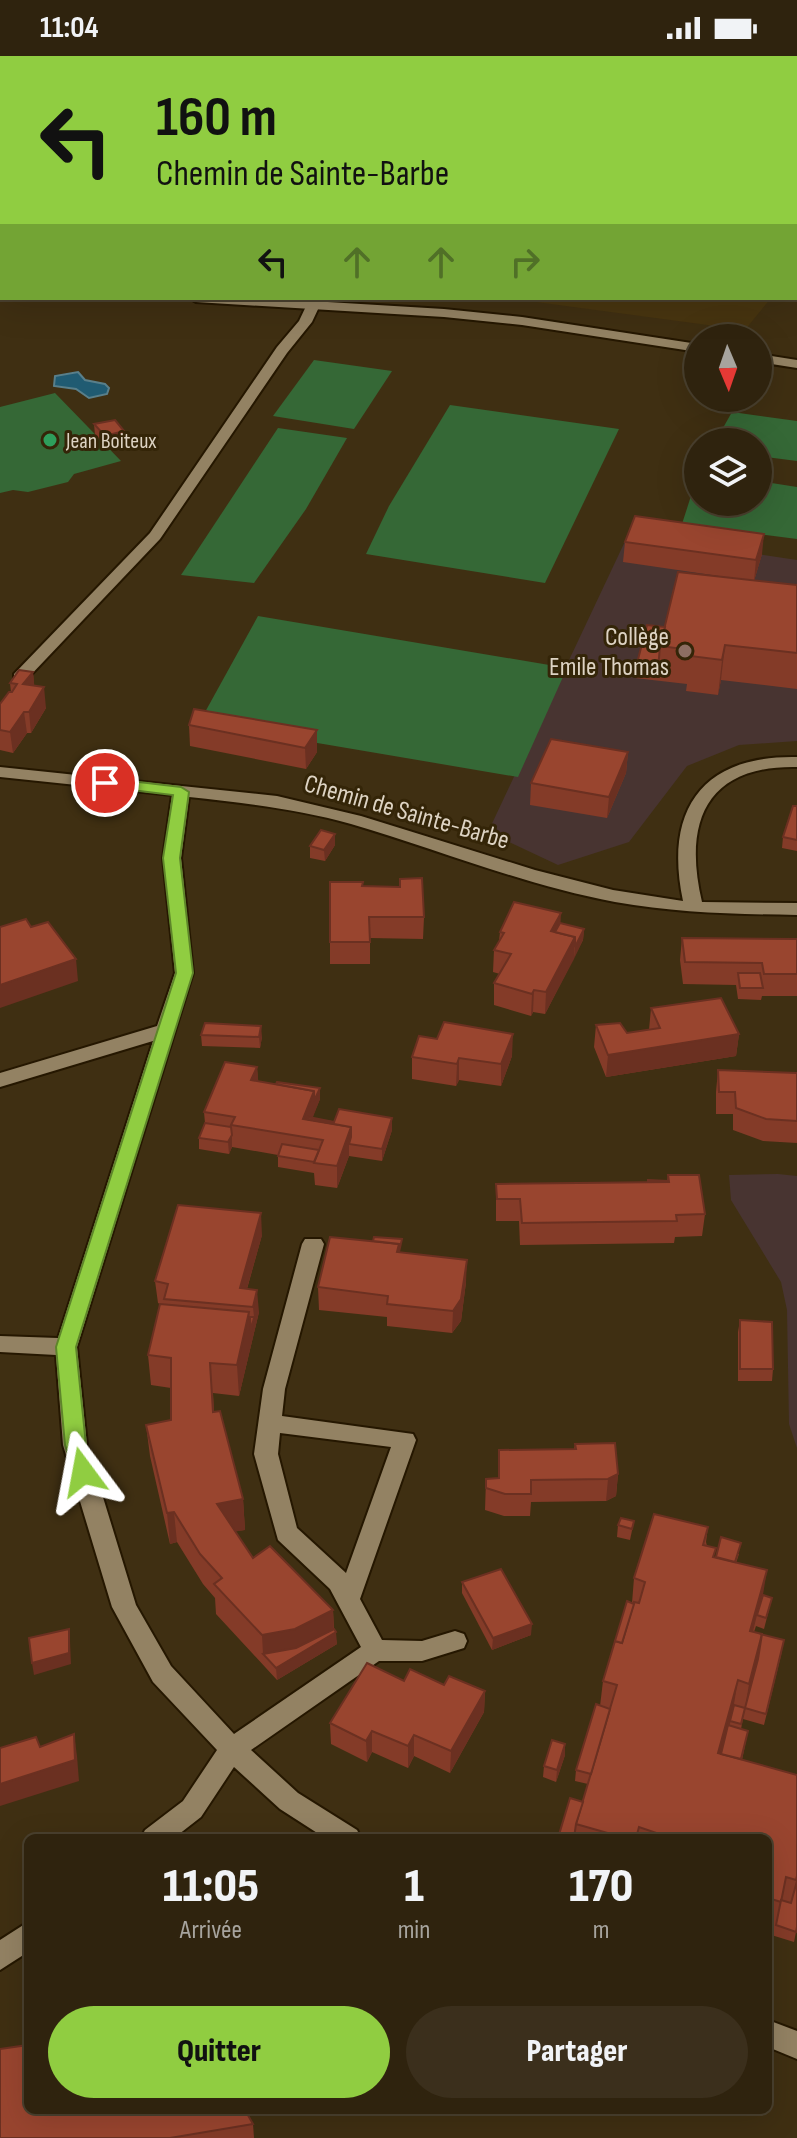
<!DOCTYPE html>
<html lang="fr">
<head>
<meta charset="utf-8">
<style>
	:root { --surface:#2f230e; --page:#3b2f1c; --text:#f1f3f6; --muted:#a7a49e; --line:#4a402e; --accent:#90cd41 }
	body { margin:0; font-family:"Sofia Sans Condensed",sans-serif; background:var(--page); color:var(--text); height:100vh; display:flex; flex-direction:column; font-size:30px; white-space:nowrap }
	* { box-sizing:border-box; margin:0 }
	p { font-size:26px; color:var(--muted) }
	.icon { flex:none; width:44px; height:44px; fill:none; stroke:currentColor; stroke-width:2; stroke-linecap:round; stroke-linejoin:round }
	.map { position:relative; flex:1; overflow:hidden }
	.sheet { position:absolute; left:24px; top:1778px; width:748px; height:280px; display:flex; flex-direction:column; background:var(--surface); border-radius:12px; box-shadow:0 8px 32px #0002,0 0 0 2px var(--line) }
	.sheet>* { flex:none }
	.banner { position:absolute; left:0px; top:0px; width:798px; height:244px; box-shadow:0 8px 32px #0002,0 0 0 2px var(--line); background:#90cd41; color:#111; overflow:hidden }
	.needle { width:52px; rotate:178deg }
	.controls { position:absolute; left:684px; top:268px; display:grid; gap:16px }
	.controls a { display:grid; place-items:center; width:88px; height:88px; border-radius:50%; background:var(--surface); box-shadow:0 8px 32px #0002,0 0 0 2px var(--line); font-size:40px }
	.pin { position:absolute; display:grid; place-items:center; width:68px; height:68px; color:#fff; margin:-34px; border:4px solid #fff; border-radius:50%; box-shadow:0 2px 8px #0007 }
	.me { position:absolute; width:88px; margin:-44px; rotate:347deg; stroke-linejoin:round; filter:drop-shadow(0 0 6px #0008) }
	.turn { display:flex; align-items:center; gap:28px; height:168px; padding:0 24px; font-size:36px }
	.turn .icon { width:104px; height:104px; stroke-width:2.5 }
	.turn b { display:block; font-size:56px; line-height:68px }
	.lanes { display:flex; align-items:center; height:76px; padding:0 24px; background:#0003; justify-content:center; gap:40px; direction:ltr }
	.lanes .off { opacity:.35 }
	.eta { display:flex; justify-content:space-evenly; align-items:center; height:136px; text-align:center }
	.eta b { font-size:48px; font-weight:800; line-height:56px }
	.primary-button { display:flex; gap:16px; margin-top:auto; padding:16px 24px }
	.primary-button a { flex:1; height:92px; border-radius:48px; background:var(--accent); color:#111; font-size:32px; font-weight:800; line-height:92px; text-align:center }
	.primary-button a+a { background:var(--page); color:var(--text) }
	.status { display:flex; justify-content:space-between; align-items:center; height:56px; padding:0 40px; background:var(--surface); direction:ltr }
	.status svg { height:22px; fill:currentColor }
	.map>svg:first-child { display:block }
</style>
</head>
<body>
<div class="status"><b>11:04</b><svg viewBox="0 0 49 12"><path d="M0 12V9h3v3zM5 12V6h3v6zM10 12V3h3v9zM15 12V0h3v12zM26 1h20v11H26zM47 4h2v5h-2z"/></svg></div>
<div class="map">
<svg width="797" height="2082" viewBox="0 0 797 2082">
	<rect width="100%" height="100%" fill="#3f2f12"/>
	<g fill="#483510">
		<polygon points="460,0 797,0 797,219 796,2"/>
		<polygon points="507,242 771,242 745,274"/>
	</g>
	<g fill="#483431">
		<polygon points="628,479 797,504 797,685 739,689 687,710 629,786 558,809 488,776"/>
		<polygon points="778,1118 797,1120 797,1392 789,1368 787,1254 781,1226 731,1144 729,1119"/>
	</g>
	<g fill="#356836">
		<polygon points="314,304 392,315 354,373 273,360"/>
		<polygon points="55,337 121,405 74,418 68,426 28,436 13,434 0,437 0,351"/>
		<polygon points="450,349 619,373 545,527 366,498 389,450"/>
		<polygon points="732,356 797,365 797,405 758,400 758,386 715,386"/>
		<polygon points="278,372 347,382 306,453 254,527 181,519"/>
		<polygon points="698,418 698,446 758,446 758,425 797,431 797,483 682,468"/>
		<polygon points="258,560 567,612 518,721 199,667"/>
	</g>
	<polygon fill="#205b72" stroke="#597f8a" stroke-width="2" points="78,316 85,324 105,328 109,332 107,338 89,342 76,333 54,330 55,320"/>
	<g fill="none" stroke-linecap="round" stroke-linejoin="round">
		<g stroke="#251700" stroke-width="4">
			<polygon id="lane" points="308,246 320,249 312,266 287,297 160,483 26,624 14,624 14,618 150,477 277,291 299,265"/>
		</g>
		<g stroke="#251700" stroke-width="4">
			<g id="street">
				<rect x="0" y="210" width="2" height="8"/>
				<polygon points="189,242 261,242 444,253 522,261 698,288 698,296 522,269 444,261 196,246"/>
				<polygon points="758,298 797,304 797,312 758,306"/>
				<path d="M 797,701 L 797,711 C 706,709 683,766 702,846 L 797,847 L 797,859 C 735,858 676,857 615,846 C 525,829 439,794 351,768 C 298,753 244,747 189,741 L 181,802 L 193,917 L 77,1291 L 87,1389 L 136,1549 L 171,1610 L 234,1678 L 361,1591 L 330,1533 L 278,1484 L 254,1398 L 263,1333 L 302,1188 L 305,1183 L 321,1183 L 324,1188 L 285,1333 L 282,1360 L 413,1378 L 416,1384 L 360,1543 L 382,1584 L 422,1585 L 455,1575 L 464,1578 L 467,1585 L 464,1592 L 422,1605 L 379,1605 L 251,1694 L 298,1737 L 357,1774 L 361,1782 L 325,1782 L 280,1753 L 234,1711 L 201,1761 L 174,1782 L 141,1782 L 145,1774 L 183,1745 L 217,1694 L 153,1626 L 112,1551 L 63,1389 L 56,1299 L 0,1296 L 0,1280 L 58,1282 L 153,985 L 0,1031 L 0,1017 L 157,970 L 175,917 L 163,802 L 172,739 L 0,721 L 0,711 L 277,740 L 361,760 L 535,814 L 613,834 L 683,845 C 664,755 701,699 797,701 ZM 280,1377 L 391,1391 L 346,1517 L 297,1472 L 278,1398 Z"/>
				<polygon points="28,1866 28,1896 0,1914 0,1884"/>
				<polygon points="768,1964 797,1975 797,2003 768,1991"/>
			</g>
		</g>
		<use href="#lane" fill="#938263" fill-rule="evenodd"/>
		<use href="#street" fill="#938263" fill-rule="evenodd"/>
	</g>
	<g fill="#843b28">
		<polygon points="94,368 124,375 125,385 106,390 95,379"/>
		<polygon points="625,486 762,498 754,525 797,529 797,633 721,624 718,639 686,635 687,628 635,622 636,611 665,571 753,525 623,506"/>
		<polygon points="33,616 34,630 46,652 31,677 27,677 13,697 0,694 0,648 11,636 10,627"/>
		<polygon points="189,669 317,674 317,696 306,713 190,690"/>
		<polygon points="628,696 626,717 607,762 530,749 531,727"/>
		<polygon points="797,750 797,795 782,792 783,781"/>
		<polygon points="335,778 335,789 325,805 310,802 310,790"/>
		<polygon points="363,830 424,861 423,883 370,882 370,908 330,908 330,886"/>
		<polygon points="560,867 584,873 583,884 545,958 533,956 531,960 494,949 494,927 500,918 493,916 494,894 499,885 500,876"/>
		<polygon points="682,882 797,883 797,940 762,940 761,944 738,943 736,929 683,928 680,904"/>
		<polygon points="651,952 739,978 736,1000 606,1021 594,991 596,969 627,977 649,974"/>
		<polygon points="201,979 262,981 260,992 202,990"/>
		<polygon points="512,1000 501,1030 459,1024 456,1030 412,1023 412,1001"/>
		<polygon points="257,1011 258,1025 276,1028 320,1032 320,1043 312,1062 392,1074 382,1105 349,1100 337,1132 315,1129 314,1117 278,1111 278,1099 232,1091 229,1098 199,1093 199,1082 205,1067 204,1056"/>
		<polygon points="718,1014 797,1017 797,1087 763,1085 733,1074 733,1058 716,1058 716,1036"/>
		<polygon points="668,1119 705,1158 702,1180 675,1181 674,1187 520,1189 519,1165 496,1165 496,1128 667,1126"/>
		<polygon points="262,1179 247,1233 259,1256 239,1340 213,1337 214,1356 243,1443 245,1474 235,1475 253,1502 333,1554 334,1573 337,1588 277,1624 216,1558 215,1542 203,1528 177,1486 170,1488 150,1400 146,1369 171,1364 171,1332 151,1329 148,1299 160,1248 158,1247 155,1225"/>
		<polygon points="402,1196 466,1226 461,1265 452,1277 387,1270 387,1261 319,1254 318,1231"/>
		<polygon points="740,1264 773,1313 772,1325 738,1325 738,1276"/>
		<polygon points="575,1388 618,1418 616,1440 606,1445 531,1446 530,1460 504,1460 485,1454 486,1423 498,1422 499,1394 574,1393"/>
		<polygon points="634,1465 630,1484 617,1481 618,1469"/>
		<polygon points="708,1471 706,1486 707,1490 714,1501 739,1498 736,1507 763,1539 772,1542 764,1573 756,1570 754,1576 782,1595 764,1669 743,1663 741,1673 748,1675 742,1704 797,1823 793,1841 797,1871 794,1886 768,1878 768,1782 558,1782 582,1746 588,1728 575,1725 576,1714 600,1650 603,1625 632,1547 634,1522"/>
		<polygon points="462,1526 531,1579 492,1594 462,1537"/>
		<polygon points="404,1625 444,1629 485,1635 484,1656 450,1717 414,1700 408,1712 372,1696 367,1706 331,1688 330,1667"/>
		<polygon points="565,1688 565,1699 556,1726 543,1721 544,1710"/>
		<polygon points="253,2068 254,2082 0,2082"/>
	</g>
	<g fill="#6b3021">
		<polygon points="0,0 54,0 46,2 2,2 2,12 0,12"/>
		<polygon points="124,375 125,385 106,390 105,380"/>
		<polygon points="764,478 762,498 754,525 756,504"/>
		<polygon points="725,589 721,624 718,639 722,604"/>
		<polygon points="33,616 35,637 23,628"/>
		<polygon points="44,631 46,652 31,677 29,656"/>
		<polygon points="24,656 27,677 13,697 10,676"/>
		<polygon points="317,674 317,696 306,713 305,692"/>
		<polygon points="628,696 626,717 607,762 609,741"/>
		<polygon points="335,778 335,789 325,805 324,794"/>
		<polygon points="561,857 560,879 551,875"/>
		<polygon points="584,873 583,884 574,903 575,891"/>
		<polygon points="575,881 574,903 545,958 546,936"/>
		<polygon points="76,903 78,925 0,952 0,929"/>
		<polygon points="534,934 533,956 531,960 532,938"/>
		<polygon points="261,970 262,981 260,992 259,981"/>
		<polygon points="513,978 512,1000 501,1030 501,1008"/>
		<polygon points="739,978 736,1000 606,1021 608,999"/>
		<polygon points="459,1002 459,1024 456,1030 457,1008"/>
		<polygon points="257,1011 259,1033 251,1024"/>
		<polygon points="320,1032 320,1043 308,1074 303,1063 314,1035"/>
		<polygon points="392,1062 392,1074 382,1105 382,1093"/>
		<polygon points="351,1071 351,1089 349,1088 349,1100 337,1132 337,1110"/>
		<polygon points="232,1079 232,1091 229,1098 228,1086"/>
		<polygon points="261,1157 262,1179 242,1250 240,1232"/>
		<polygon points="467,1204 466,1226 461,1265 452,1277 453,1255"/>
		<polygon points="257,1234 259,1256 239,1340 237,1309 249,1256 251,1275 254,1261 253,1251"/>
		<polygon points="618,1418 616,1440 606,1445 608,1423"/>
		<polygon points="243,1443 245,1474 220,1478 217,1448"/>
		<polygon points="174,1456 177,1486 170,1488 167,1457"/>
		<polygon points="767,1514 761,1551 757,1559 747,1600 750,1575"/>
		<polygon points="333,1554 334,1578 336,1576 337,1588 277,1624 276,1612 263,1598 262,1579"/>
		<polygon points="532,1568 531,1579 492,1594 493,1582"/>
		<polygon points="69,1573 70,1585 71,1608 34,1619 32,1607"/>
		<polygon points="762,1578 756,1615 745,1652 749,1628"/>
		<polygon points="738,1624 732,1660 716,1722 718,1697"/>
		<polygon points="485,1635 484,1656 450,1717 451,1695"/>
		<polygon points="372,1675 372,1696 367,1706 366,1685"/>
		<polygon points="74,1678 77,1700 79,1725 0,1750 0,1728"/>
		<polygon points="414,1679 414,1700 408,1712 408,1690"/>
		<polygon points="565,1688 565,1699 556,1726 557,1714"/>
	</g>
	<g fill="#99452f" stroke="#6b3021" stroke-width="2">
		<polygon points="344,0 376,0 379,2 347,2"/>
		<polygon points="1,148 2,148 2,164 0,164 0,149"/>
		<polygon points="115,364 124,375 105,380 94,368"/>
		<polygon points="635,460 764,478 756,504 625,486"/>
		<polygon points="678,516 797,529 797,597 725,589 722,604 690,600 691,594 660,590"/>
		<polygon points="647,569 665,571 660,590 658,614 636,611"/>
		<polygon points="19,614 33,616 23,628 44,631 29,656 24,656 10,676 0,674 0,648 9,636 12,636 17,628 10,627"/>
		<polygon points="194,653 317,674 305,692 189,669"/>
		<polygon points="551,683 628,696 609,741 531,727"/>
		<polygon points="793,750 797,750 797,784 783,781"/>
		<polygon points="321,774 335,778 324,794 310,790"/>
		<polygon points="422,822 424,861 369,861 370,886 330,886 330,826 363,826 362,830 400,831 400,823"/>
		<polygon points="514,846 561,857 551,875 575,881 546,936 534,934 532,938 494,927 511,898 494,894 504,877 500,876"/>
		<polygon points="26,863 31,871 48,866 76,903 0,929 0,871"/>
		<polygon points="560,867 584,873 575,891 575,881 555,876"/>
		<polygon points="682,882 797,883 797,918 764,918 762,907 685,906"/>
		<polygon points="738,917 760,917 763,932 740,932"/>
		<polygon points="721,942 739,978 608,999 596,969 620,967 627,977 660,972 651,952"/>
		<polygon points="444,966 513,978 501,1008 459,1002 457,1008 412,1001 419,980 437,983"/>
		<polygon points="205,967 261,970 259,981 201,979"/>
		<polygon points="225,1006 257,1011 251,1024 314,1035 303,1063 351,1071 337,1110 314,1107 323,1084 231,1069 235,1061 204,1056"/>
		<polygon points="718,1014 797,1017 797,1065 766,1063 736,1052 735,1036 719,1036"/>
		<polygon points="277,1026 320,1032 314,1045 314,1035 276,1028"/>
		<polygon points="339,1053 392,1062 382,1093 349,1088 351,1081 351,1071 307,1063 308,1061 334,1066"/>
		<polygon points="205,1067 231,1071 232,1079 228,1086 199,1082"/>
		<polygon points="282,1088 319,1094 314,1106 278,1100"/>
		<polygon points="668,1119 699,1119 705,1158 676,1159 677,1165 522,1167 520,1143 497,1143 496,1128 669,1126"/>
		<polygon points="648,1124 667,1125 667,1126 648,1126"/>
		<polygon points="178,1149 261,1157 240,1232 257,1234 253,1251 164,1243 168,1228 155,1225"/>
		<polygon points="330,1181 399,1188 397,1196 467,1204 461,1243 453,1255 387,1248 388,1240 318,1231"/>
		<polygon points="374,1181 402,1183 399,1196 399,1188 373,1185"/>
		<polygon points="160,1248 249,1256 237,1309 210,1307 213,1356 220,1355 243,1443 217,1448 253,1502 270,1490 333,1554 295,1573 262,1579 214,1528 222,1522 200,1498 174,1456 167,1457 146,1369 171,1364 171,1302 148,1299"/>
		<polygon points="250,1261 254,1261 251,1275"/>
		<polygon points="740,1264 772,1266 773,1313 740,1313"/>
		<polygon points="615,1387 618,1418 608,1423 531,1424 531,1438 505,1438 486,1432 486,1423 499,1422 499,1394 576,1393 575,1388"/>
		<polygon points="654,1458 708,1471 703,1489 716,1492 713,1501 767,1514 750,1575 762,1578 749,1628 738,1624 718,1697 797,1719 797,1820 796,1824 786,1821 781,1846 768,1842 768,1782 671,1782 639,1771 636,1782 625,1782 576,1768 617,1629 603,1625 615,1585 622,1587 634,1546 639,1547 645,1526 634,1522"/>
		<polygon points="621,1462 634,1465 632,1473 618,1469"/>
		<polygon points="721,1481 741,1487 735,1506 716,1501"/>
		<polygon points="501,1513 532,1568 493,1582 462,1526"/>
		<polygon points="763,1539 772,1542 766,1562 757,1559"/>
		<polygon points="627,1545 634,1548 622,1587 615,1585"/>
		<polygon points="69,1573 69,1597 32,1607 29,1582"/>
		<polygon points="334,1573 336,1576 276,1612 263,1598 296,1592"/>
		<polygon points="760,1578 784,1584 766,1658 745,1652 758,1603 762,1578"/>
		<polygon points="367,1607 404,1625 410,1613 444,1629 449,1620 485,1635 451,1695 414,1679 408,1690 372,1675 366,1685 330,1667"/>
		<polygon points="596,1648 610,1653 591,1718 576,1714"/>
		<polygon points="734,1649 745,1652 741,1668 730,1665"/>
		<polygon points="728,1669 748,1675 741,1703 721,1698"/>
		<polygon points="74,1678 75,1704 0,1728 0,1692 36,1681 40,1691"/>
		<polygon points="552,1684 565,1688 557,1714 544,1710"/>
		<polygon points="570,1742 583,1746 576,1768 574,1782 558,1782"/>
		<polygon points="797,1825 797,1871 796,1876 776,1869 781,1844 791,1847"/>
		<polygon points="28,1989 28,2054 245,2054 253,2068 170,2082 0,2082 0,1993"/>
	</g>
	<polygon fill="#90cd41" stroke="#5e852a" stroke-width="2" points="105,722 181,731 189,736 180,802 193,917 76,1291 86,1389 94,1416 91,1422 83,1424 76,1422 65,1389 56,1291 176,917 163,802 173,739 99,730 99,724"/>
	<circle fill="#2e9e5b" stroke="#342508" stroke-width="3" cx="50" cy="384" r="8"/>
	<circle fill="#8d6e63" stroke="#342508" stroke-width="3" cx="685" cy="595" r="8"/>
	<g text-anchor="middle" stroke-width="6" stroke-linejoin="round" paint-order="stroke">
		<g font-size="22" fill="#ddd3c3" stroke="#342508" text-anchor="start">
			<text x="66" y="392">Jean Boiteux</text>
		</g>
		<g font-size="26" fill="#ddd3c3" stroke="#342508" text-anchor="end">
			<text x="669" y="589">Collège<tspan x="669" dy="30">Emile Thomas</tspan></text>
		</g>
		<g font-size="26" fill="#ddd3c3" stroke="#342508">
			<text transform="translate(407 755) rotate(16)" y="9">Chemin de Sainte-Barbe</text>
		</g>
	</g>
</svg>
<div class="controls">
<a><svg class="needle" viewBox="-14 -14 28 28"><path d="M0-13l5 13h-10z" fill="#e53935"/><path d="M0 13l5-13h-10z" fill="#a7a49e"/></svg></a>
<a><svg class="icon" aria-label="layers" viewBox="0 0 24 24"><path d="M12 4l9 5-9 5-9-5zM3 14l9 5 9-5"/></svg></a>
</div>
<div class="pin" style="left:105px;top:727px;background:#d93025"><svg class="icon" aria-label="arrive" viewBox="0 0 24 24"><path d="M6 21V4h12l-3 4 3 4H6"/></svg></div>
<svg class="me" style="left:83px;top:1416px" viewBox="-20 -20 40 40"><path d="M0-17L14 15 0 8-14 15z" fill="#90cd41" stroke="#fff" stroke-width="4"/></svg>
<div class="banner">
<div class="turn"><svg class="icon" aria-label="left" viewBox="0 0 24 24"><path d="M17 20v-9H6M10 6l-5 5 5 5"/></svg><div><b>160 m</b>Chemin de Sainte-Barbe</div></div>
<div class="lanes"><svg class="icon" aria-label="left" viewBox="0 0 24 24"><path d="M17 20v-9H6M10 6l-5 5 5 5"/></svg><svg class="icon off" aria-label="ahead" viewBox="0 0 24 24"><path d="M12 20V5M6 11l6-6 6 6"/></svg><svg class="icon off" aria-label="ahead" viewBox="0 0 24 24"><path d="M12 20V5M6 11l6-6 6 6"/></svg><svg class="icon off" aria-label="right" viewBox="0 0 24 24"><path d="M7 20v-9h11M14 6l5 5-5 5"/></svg></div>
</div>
<section class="sheet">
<div class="eta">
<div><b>11:05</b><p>Arrivée</p></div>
<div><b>1</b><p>min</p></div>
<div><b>170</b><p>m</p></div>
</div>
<div class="primary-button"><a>Quitter</a><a>Partager</a></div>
</section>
</div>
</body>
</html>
